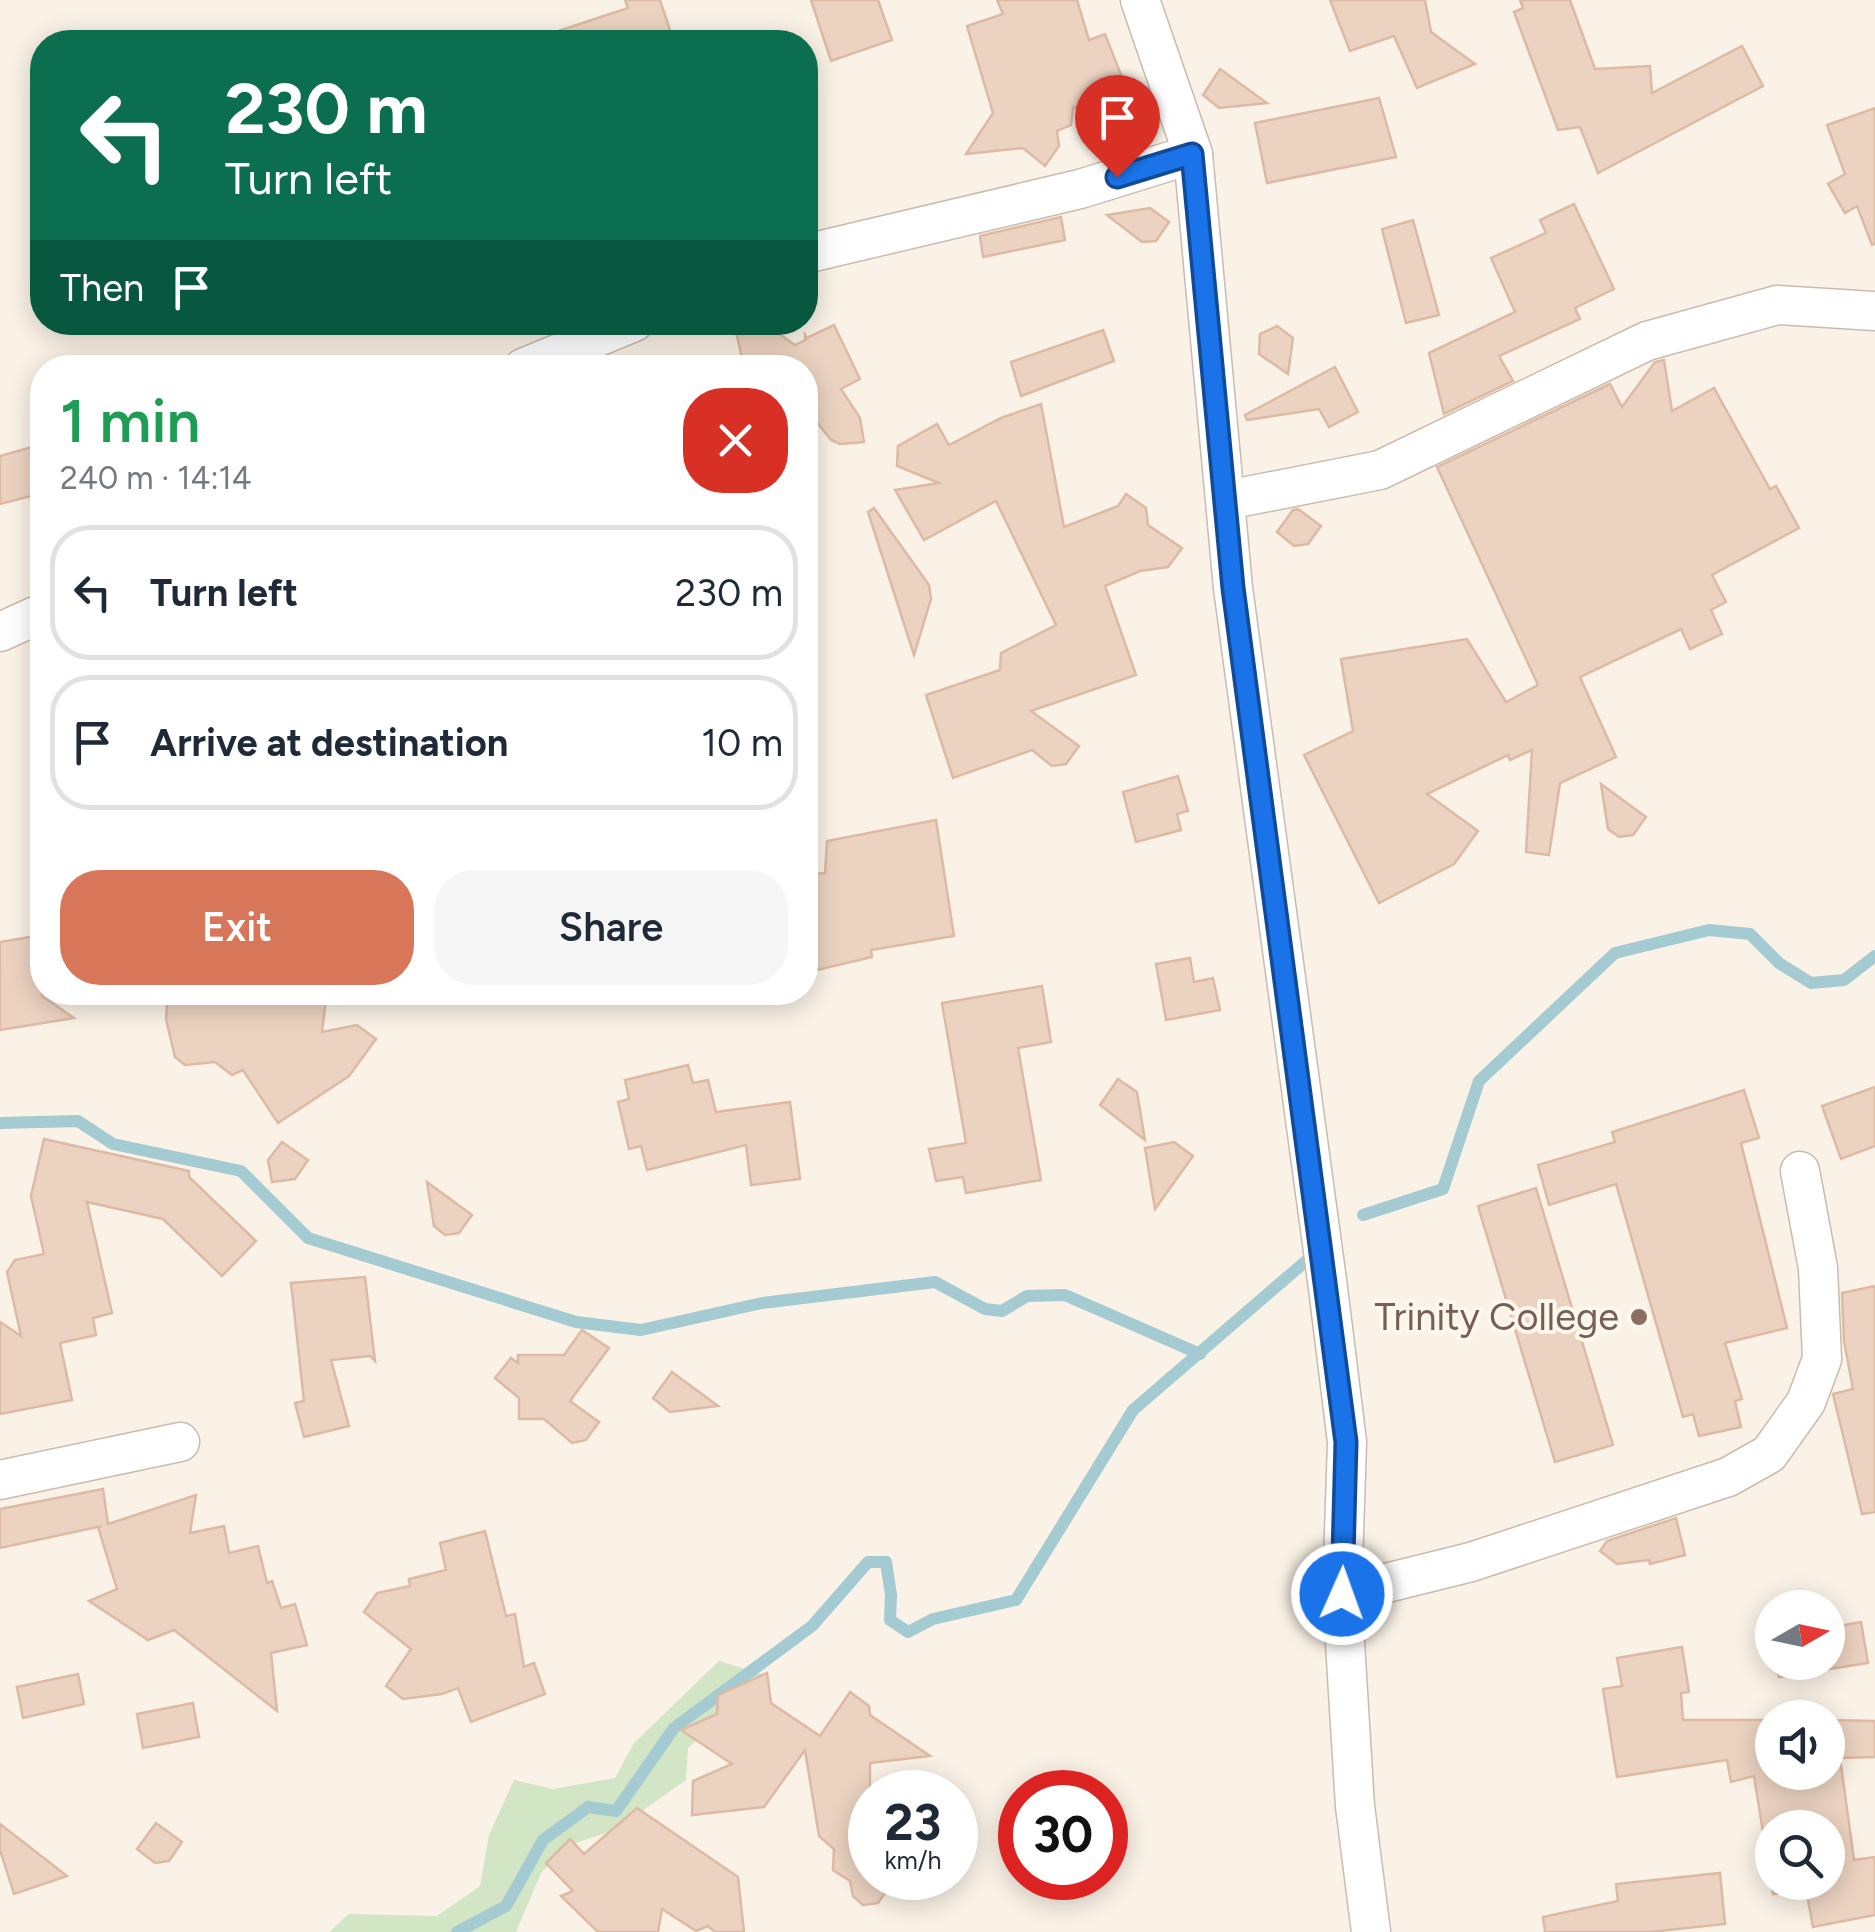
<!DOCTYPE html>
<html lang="en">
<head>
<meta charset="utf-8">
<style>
	:root { --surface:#fff; --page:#f6f6f7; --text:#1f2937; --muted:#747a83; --line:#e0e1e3; --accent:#d77658 }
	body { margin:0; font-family:Figtree,sans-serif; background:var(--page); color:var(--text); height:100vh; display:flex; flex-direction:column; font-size:38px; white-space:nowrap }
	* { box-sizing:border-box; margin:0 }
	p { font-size:32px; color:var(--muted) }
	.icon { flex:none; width:55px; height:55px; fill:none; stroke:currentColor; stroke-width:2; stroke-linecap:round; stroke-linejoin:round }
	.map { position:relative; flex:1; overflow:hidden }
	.details { position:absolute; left:30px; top:355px; width:788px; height:650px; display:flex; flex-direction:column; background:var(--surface); border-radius:40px; box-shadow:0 5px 25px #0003 }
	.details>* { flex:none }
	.top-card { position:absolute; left:30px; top:30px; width:788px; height:305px; border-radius:40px; box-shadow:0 5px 25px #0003; background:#0b6e4f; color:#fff; overflow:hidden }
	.needle { width:65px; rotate:81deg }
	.tools { position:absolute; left:1755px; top:1590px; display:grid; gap:20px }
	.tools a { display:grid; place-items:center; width:90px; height:90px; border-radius:50%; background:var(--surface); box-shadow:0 5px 25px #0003; font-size:50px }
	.speed { position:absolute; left:848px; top:1770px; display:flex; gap:20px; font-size:50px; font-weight:700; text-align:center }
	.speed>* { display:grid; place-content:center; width:130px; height:130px; border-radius:50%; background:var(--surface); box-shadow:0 5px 25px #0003; line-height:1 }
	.speed small { font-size:25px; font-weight:400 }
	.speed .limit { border:15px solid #d22; background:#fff; color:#111 }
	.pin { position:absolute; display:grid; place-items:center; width:85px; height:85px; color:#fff; margin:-102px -42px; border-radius:50% 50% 50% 0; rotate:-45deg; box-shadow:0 0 10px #0007 }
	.pin .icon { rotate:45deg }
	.me { position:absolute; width:110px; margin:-55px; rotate:2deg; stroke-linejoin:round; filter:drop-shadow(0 0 8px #0008) }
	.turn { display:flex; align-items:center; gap:35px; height:210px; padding:0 30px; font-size:45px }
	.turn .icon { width:130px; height:130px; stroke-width:2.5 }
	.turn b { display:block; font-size:70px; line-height:85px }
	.then { display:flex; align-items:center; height:95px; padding:0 30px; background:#0003; gap:20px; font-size:38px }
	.round { display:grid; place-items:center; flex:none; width:105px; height:105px; border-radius:40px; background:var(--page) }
	.head { display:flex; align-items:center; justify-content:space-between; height:170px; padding:0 30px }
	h1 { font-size:60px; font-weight:600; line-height:75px; color:#1e9e55 }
	.button { display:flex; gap:20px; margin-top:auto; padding:20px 30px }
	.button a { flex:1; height:115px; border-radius:40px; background:var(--accent); color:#fff; font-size:40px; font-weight:600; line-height:115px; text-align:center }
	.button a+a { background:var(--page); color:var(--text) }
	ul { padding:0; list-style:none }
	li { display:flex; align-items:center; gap:30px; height:135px; margin:0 20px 15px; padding:0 10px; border:5px solid var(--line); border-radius:40px }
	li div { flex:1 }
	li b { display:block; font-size:38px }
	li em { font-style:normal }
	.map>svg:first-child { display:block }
</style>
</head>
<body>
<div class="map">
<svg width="1875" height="1932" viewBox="0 0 1875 1932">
	<rect width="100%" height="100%" fill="#faf2e6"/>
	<polygon fill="#d2e6c6" points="719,1661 769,1676 688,1748 686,1780 615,1830 569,1845 541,1873 516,1932 329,1932 349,1914 437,1916 480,1886 489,1835 514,1780 553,1789 615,1778 634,1743"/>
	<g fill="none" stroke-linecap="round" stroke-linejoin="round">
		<g stroke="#a4cad2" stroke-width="12">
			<polyline points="0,1123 78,1121 113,1144 241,1171 308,1238 576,1322 641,1330 762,1303 935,1282 985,1309 1002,1311 1027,1296 1065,1295 1200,1354"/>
			<polyline points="1363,1215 1443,1189 1479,1081 1615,953 1709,930 1750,934 1779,963 1811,983 1844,980 1875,956"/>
			<polyline points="457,1932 506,1906 543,1840 588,1807 616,1811 674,1728 812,1626 868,1562 886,1562 891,1595 890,1620 908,1632 933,1619 1016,1600 1133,1410 1306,1261"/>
		</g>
	</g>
	<g fill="#ecd3c1" stroke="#ddbaa3" stroke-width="2.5" fill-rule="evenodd">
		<polygon points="625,0 660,0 674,42 544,42 543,36 628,8"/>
		<polygon points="811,0 878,0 892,40 831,61"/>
		<polygon points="997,0 1077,0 1089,40 1105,34 1129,95 1073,108 1071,125 1057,131 1059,146 1045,166 1023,148 966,154 993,113 967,26 1003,14"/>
		<polygon points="1330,0 1425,0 1431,32 1475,64 1417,88 1394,36 1350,51"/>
		<polygon points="1520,0 1570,0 1595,69 1650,66 1652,93 1742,46 1763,86 1598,173 1580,127 1558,130 1514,12 1523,8"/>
		<polygon points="1220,69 1267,103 1219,108 1203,95"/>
		<polygon points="1379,98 1396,157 1267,183 1255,123"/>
		<polygon points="1875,108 1875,244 1872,245 1857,206 1845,213 1828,184 1845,174 1827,125"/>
		<polygon points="1574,204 1614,289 1575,308 1580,319 1499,356 1513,381 1444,414 1429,353 1515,312 1491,258 1546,233 1540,220"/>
		<polygon points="1150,208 1169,222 1156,241 1142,242 1107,215"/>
		<polygon points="1061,217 1065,240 983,257 980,236"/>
		<polygon points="1413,220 1439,315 1406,323 1382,229"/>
		<polygon points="734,322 762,322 795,345 805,340 805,335 807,338 834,325 860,379 841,389 860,418 864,442 840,444 831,440 805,407 805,368 744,368"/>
		<polygon points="1277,326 1293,338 1288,374 1259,354 1260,334"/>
		<polygon points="1103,330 1114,361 1021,396 1011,362"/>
		<polygon points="1664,360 1672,411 1714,388 1770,489 1776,486 1799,528 1712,575 1726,602 1711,610 1722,634 1690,649 1681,629 1580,677 1616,757 1560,783 1549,855 1526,852 1532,750 1510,760 1508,755 1427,794 1478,831 1454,864 1379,903 1304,755 1353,731 1341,659 1467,639 1506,702 1538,685 1437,467 1610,384 1622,407 1655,362"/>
		<polygon points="1335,367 1358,412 1329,427 1319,409 1247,420 1245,415"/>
		<polygon points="1041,404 1064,527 1118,506 1126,494 1146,508 1148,525 1182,548 1168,567 1140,571 1105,586 1136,675 1031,711 1079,746 1066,764 1052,766 1032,750 953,778 926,695 1000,670 1001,653 1056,625 996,501 924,540 895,490 939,483 897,466 898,446 937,424 949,445 1001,418"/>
		<polygon points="39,445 31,496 0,504 0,456"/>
		<polygon points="874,508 929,585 931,599 914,655 868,512"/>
		<polygon points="1298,509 1321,526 1308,544 1294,546 1277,532 1293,510"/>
		<polygon points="1178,776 1188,811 1177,814 1181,830 1136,842 1123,792"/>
		<polygon points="1601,784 1646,817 1633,835 1619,837 1608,829"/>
		<polygon points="936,820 954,936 871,950 872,957 817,970 805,922 805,875 825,873 827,841"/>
		<polygon points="42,935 42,996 74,1018 0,1030 0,942"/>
		<polygon points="1190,958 1194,982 1213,978 1220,1010 1166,1020 1156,964"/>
		<polygon points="1042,986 1051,1042 1018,1048 1041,1180 966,1193 963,1177 936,1181 929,1149 966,1143 942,1003"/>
		<polygon points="168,992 327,992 322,1032 357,1025 376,1039 349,1076 278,1123 243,1070 232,1075 215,1062 185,1065 175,1057 166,1019"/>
		<polygon points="688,1065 693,1083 708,1080 716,1112 790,1102 800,1179 751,1185 746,1145 647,1170 641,1146 629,1149 618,1102 629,1099 625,1080"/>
		<polygon points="1118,1079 1137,1092 1145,1140 1100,1105"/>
		<polygon points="1875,1087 1875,1146 1841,1159 1822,1106"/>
		<polygon points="1744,1090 1759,1138 1741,1143 1787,1328 1725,1343 1742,1399 1735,1401 1741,1427 1699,1436 1693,1414 1683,1417 1616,1184 1549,1205 1538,1165 1615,1142 1612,1132"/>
		<polygon points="44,1139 189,1171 189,1177 256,1241 222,1276 163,1219 87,1202 112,1313 93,1318 96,1335 60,1343 72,1400 0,1414 0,1322 21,1336 7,1272 15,1260 44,1254 31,1196"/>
		<polygon points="282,1142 308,1160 295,1179 272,1182 268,1160"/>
		<polygon points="1174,1142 1193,1156 1155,1209 1145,1148"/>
		<polygon points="427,1182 472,1215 459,1233 445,1235 434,1226"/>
		<polygon points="1536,1188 1613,1445 1555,1462 1478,1206"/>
		<polygon points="365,1277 375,1361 370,1356 331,1360 349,1426 304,1437 295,1403 304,1401 291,1283"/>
		<polygon points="1875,1286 1875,1512 1862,1514 1833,1394 1853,1389 1844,1341 1842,1293"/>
		<polygon points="582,1330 609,1348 570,1401 599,1422 586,1440 572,1443 544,1419 519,1419 519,1398 495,1378 511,1358 518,1363 518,1355 564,1355"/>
		<polygon points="672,1372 718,1406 670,1412 653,1398"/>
		<polygon points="103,1489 108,1524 196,1495 190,1533 224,1526 229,1553 258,1546 267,1583 272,1581 281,1608 295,1604 307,1645 271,1653 277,1711 174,1630 148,1640 89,1601 117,1589 98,1527 102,1526 0,1548 0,1509"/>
		<polygon points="1676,1518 1685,1555 1650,1564 1649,1560 1617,1564 1600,1551 1607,1541"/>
		<polygon points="485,1531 506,1616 515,1614 524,1667 534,1663 545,1694 471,1722 458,1688 442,1694 403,1699 386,1686 411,1649 364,1612 377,1593 410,1586 409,1579 446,1570 440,1543"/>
		<polygon points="1861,1622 1868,1663 1779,1677 1776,1662 1828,1662 1828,1628"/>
		<path d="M 1682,1647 L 1689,1692 L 1681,1693 L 1683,1720 L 1772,1720 L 1772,1772 L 1828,1772 L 1828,1720 L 1875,1721 L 1875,1757 L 1840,1758 L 1854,1860 L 1875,1857 L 1875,1915 L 1813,1927 L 1806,1889 L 1773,1894 L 1754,1776 L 1731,1782 L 1727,1760 L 1617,1777 L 1603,1689 L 1622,1686 L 1617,1658 ZM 1772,1828 L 1828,1828 L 1828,1882 L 1772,1882 Z"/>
		<polygon points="767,1673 771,1703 820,1736 850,1692 869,1706 870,1715 930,1756 870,1763 870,1878 881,1878 891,1884 878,1903 863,1905 853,1896 850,1881 833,1870 834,1849 819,1836 805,1750 764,1807 692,1815 693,1781 732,1764 681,1730 717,1714 718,1695"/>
		<polygon points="78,1674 84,1704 23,1718 17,1687"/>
		<polygon points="193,1703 199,1737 143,1748 137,1714"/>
		<polygon points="637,1808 738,1877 744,1932 715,1932 708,1926 696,1931 662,1909 658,1932 598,1932 561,1896 573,1891 546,1863 570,1839 584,1854"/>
		<polygon points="156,1823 182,1842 169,1861 155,1863 137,1849"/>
		<polygon points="0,1824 67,1876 14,1894 0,1850"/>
		<polygon points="1720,1873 1725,1924 1650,1932 1545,1932 1543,1917 1618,1901 1616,1884"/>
	</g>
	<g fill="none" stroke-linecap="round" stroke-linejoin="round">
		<g stroke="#cabbad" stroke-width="41">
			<g id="minor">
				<polyline points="1140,0 1193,154 1233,588 1328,1288 1347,1442 1342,1594 1355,1806 1371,1932"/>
				<polyline points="805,254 1080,189 1193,154"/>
				<polyline points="523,368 634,322"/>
				<polyline points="1227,500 1380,470 1647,341 1777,305 1875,311"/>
				<polyline points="0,632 42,613"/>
				<polyline points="0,1480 180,1442"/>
				<polyline points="1342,1594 1471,1562 1728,1477 1769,1454 1806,1402 1822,1359 1818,1268 1800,1171"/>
			</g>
		</g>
		<use href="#minor" stroke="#fff" stroke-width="38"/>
	</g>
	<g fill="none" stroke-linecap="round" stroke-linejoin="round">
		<g stroke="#114b97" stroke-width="25">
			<polyline id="route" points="1117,177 1192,154 1233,588 1346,1442 1342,1594"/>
		</g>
		<use href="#route" stroke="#1a73e8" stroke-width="18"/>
	</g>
	<circle fill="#8d6e63" stroke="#fdf7ec" stroke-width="4" cx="1639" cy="1317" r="10"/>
	<g text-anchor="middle" stroke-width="8" stroke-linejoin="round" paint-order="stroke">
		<g font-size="38" fill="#785e54" stroke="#fdf7ec" text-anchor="end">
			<text x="1619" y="1330">Trinity College</text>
		</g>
	</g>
</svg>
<div class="tools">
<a><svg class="needle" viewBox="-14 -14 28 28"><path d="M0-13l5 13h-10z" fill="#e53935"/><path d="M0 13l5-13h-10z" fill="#747a83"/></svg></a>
<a><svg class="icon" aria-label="sound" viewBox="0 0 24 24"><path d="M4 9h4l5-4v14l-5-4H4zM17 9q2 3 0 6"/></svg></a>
<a><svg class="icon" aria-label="search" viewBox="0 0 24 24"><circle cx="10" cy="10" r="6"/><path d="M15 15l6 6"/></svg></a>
</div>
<div class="speed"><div>23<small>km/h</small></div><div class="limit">30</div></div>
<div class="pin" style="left:1117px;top:177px;background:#d93025"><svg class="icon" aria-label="arrive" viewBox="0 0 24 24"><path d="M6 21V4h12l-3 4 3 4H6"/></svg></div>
<svg class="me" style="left:1342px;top:1594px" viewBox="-20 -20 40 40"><circle r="17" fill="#1a73e8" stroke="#fff" stroke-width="3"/><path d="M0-11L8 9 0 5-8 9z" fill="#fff"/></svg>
<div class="top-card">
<div class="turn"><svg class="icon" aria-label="left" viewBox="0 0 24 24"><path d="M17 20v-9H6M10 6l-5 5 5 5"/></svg><div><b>230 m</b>Turn left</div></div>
<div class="then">Then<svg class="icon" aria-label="arrive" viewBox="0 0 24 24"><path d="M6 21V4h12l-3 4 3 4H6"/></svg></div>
</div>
<section class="details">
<div class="head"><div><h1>1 min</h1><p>240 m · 14:14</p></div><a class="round" style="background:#d93025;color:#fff"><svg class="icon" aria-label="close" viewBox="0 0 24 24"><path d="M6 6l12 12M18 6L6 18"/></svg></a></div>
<ul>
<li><svg class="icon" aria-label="left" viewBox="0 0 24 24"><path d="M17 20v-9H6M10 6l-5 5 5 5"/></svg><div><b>Turn left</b></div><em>230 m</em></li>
<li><svg class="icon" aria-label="arrive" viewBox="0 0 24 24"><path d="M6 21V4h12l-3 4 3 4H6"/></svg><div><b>Arrive at destination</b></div><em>10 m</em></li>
</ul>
<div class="button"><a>Exit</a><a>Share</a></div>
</section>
</div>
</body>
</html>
